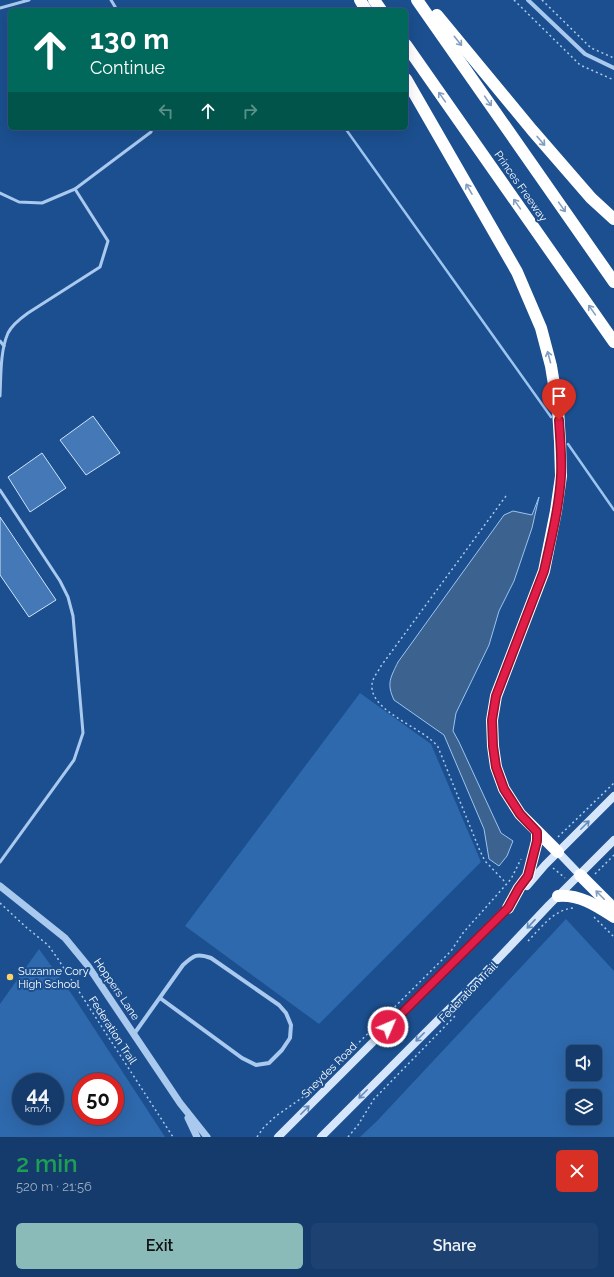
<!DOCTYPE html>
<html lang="en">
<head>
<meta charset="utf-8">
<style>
	:root { --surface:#143b6b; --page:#1d4271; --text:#f1f3f6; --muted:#9dadc1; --line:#33557e; --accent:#8bbbb9 }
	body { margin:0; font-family:Raleway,sans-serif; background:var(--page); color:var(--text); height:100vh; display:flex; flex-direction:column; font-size:15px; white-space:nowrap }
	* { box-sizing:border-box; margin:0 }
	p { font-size:13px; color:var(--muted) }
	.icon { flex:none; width:22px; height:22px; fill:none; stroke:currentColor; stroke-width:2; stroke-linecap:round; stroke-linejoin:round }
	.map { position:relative; height:1137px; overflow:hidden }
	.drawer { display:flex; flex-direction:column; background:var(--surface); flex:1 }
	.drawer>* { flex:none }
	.hud { position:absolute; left:8px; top:8px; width:400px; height:122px; border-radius:6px; box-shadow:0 4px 16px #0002,0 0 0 1px var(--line); background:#00695c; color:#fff; overflow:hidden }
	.buttons { position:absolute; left:566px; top:1045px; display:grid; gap:8px }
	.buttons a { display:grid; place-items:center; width:36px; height:36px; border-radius:6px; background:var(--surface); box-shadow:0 4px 16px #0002,0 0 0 1px var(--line); font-size:20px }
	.speed { position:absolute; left:12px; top:1073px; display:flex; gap:8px; font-size:20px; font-weight:700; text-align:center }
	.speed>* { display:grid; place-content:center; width:52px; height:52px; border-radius:50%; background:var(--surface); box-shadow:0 4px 16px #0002,0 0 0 1px var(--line); line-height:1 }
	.speed small { font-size:10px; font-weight:400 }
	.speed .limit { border:6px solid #d22; background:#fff; color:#111 }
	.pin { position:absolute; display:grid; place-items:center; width:34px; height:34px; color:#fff; margin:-41px -17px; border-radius:50% 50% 50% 0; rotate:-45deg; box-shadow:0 0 4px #0007 }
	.pin .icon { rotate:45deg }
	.me { position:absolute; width:44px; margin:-22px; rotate:45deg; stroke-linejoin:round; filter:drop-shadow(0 0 3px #0008) }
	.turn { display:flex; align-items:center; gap:14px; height:84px; padding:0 16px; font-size:18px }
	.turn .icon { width:52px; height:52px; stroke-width:2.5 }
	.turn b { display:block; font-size:28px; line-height:34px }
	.lanes { display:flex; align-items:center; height:38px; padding:0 16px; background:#0003; justify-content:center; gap:20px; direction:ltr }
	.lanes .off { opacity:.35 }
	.round { display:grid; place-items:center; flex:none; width:42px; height:42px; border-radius:6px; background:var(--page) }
	.overview { display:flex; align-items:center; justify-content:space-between; height:68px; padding:0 16px }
	h1 { font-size:24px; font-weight:600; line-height:30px; color:#1e9e55 }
	.cta { display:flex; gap:8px; margin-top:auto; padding:8px 16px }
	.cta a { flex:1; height:46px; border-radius:6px; background:var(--accent); color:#111; font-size:16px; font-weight:600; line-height:46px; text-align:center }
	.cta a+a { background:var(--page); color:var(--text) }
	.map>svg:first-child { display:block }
</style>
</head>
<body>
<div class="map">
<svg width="614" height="1137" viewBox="0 0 614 1137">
	<rect width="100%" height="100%" fill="#1b4f8f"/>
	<g fill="#2e69ad" fill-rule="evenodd">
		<polygon points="360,693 431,744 481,862 319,1024 185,926"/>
		<path d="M 566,919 L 614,971 L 614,1137 L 360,1137 L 377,1121 ZM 573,1052 L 595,1052 L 595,1074 L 573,1074 ZM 573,1096 L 595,1096 L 595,1118 L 573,1118 Z"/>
		<path d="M 39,949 L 73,996 L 165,1137 L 0,1137 L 0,1004 ZM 21,1082 L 55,1082 L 55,1116 L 21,1116 ZM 81,1082 L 115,1082 L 115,1116 L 81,1116 Z"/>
	</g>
	<path fill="#3c6290" stroke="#9cc4f0" d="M 539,497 L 532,528 L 514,581 L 499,611 L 489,645 L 456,713 L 453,731 L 459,742 L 501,833 L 513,841 L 507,856 L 499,866 L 489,859 L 484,829 L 444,735 L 394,700 C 386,683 391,677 398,662 L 504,515 L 513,511 L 532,515 Z"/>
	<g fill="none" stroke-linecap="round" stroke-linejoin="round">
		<g stroke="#9cc4f0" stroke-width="2.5">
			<polyline points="345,128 551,417"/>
			<polyline points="568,444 614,510"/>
		</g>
	</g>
	<g fill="#4478b7" stroke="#cfe3fa">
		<polygon points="93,416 120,453 86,475 60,440"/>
		<polygon points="42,453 66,488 30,512 8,477"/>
		<polygon points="0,517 56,600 29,617 0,575"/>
	</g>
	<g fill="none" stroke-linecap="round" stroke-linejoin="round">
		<g stroke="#a9c9ee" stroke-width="1.5" stroke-dasharray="2 3" stroke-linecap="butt">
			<polyline points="514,0 580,65 614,80"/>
			<polyline points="542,0 591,48 614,58"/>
			<path d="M 506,496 L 381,666 C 379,670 375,675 373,680 C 363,710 424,727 438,747 L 480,851 L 485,861 L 506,883"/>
			<polyline points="558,837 614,783"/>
			<polyline points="553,868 565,878"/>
			<polyline points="595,874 614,855"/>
			<polyline points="0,903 27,928 48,945 58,959 173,1137"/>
			<polyline points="594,917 614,937"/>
			<path d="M 528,941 C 541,928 553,910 573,908"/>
			<polyline points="257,1137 264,1127 276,1116 306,1095 451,951 463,933 511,879 521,859"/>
			<polyline points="348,1137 358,1125 374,1099 457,1014"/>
		</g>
		<g stroke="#a9c9ee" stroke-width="3">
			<polyline points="111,0 117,10"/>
			<polyline points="0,8 29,0"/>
			<polyline points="0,193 19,202 42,203 75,189 151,132 152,128"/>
			<polyline points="0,341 4,346"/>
			<path d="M 0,396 C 1,377 0,351 8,333 C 12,325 21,318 28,313 L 100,267 L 108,241 L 75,189"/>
			<polyline points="0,490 60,581 68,597 73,616 83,733 74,760 0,862"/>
		</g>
		<g stroke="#a9c9ee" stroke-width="4">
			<polyline points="528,0 585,54 614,68"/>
			<path d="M 134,1034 L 183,965 C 194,955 197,953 211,958 L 279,1005 L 286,1013 L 291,1025 L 290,1038 L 282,1050 L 269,1063 L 256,1065 L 242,1058 L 160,998"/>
		</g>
		<g stroke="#a9c9ee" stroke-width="7">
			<polyline points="0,886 65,938 88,966 180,1103 207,1137"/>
			<polyline points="188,1118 197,1137"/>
		</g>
		<g stroke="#d6e6fa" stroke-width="8">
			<polyline points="558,852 580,875"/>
			<polyline points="527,886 545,865 614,796"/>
			<polyline points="278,1137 510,905"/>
			<polyline points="321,1137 480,978 549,905 614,840"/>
		</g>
		<g stroke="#fff" stroke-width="12">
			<polyline points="360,0 366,10"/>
			<polyline points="374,0 381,10"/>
			<polyline points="417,0 614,282"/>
			<polyline points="437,15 532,130 591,198 614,219"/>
			<polyline points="406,45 614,342"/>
			<polyline points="406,79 517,272 541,328 551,366 558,409 560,442 561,476 556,511 544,571 496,696 492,720 493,746 496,767 504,789 520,814 558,852"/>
			<polyline points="580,875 614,909"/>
			<path d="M 558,896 C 579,894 597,906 614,917"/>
			<polyline points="508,908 519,888 528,876 537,841 537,832"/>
		</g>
	</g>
	<defs><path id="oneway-shaft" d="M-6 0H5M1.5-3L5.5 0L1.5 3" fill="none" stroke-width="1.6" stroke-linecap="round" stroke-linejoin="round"/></defs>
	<g stroke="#829ec1">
		<use href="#oneway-shaft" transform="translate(458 41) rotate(51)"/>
		<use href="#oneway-shaft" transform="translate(442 97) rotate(-125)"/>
		<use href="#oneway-shaft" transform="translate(488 101) rotate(55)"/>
		<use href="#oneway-shaft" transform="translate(541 141) rotate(49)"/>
		<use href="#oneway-shaft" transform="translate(469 189) rotate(-120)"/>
		<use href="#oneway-shaft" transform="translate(517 204) rotate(-125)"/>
		<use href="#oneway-shaft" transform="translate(562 207) rotate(55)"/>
		<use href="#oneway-shaft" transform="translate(592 310) rotate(-125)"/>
		<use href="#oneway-shaft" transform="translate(549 357) rotate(-105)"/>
		<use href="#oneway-shaft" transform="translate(600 895) rotate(-135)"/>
	</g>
	<g stroke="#668bba">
		<use href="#oneway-shaft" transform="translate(585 825) rotate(-45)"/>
		<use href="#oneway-shaft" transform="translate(531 924) rotate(133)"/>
		<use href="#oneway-shaft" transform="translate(420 1037) rotate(135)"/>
		<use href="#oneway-shaft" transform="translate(363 1094) rotate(135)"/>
		<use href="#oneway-shaft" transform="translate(305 1110) rotate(-45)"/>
	</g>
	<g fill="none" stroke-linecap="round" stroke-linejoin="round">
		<g stroke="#92132f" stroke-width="10">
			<path id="route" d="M 388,1027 L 508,908 L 519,888 L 528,876 L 537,841 L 537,832 L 520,814 L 504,789 L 496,767 L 493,746 L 492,720 L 496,696 L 544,571 C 551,540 559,508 561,476 C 562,457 560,438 559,420"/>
		</g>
		<use href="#route" stroke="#e11d48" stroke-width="7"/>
	</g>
	<circle fill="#ffd166" stroke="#1b4f8f" stroke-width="1.5" cx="10" cy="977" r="4"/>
	<g text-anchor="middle" stroke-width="4" stroke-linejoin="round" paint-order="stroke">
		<g font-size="11" fill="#fff" stroke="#1b4f8f">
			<text transform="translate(521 186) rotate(55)" y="4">Princes Freeway</text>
			<text transform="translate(117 989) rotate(56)" y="4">Hoppers Lane</text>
			<text transform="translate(468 992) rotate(-46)" y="4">Federation Trail</text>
			<text transform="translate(113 1030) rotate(57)" y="4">Federation Trail</text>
			<text transform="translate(329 1070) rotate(-45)" y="4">Sneydes Road</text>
		</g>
		<g font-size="11" fill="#fff" stroke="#1b4f8f" text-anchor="start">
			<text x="18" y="975">Suzanne Cory<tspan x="18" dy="13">High School</tspan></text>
		</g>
	</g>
</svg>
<div class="buttons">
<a><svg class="icon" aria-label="sound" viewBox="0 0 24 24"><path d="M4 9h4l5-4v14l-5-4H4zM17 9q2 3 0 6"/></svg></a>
<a><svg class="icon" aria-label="layers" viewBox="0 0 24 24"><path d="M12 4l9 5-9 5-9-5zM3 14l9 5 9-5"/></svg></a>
</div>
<div class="speed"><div>44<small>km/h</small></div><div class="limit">50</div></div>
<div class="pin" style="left:559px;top:420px;background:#d93025"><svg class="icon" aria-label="arrive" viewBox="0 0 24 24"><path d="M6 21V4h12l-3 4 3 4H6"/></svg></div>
<svg class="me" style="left:388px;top:1027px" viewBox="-20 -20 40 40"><circle r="17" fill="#e11d48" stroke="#fff" stroke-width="3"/><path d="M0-11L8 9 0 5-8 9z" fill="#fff"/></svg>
<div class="hud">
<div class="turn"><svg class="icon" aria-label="ahead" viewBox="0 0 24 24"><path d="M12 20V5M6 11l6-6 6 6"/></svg><div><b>130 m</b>Continue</div></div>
<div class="lanes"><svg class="icon off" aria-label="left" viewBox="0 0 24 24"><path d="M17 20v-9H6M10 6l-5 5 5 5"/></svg><svg class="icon" aria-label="ahead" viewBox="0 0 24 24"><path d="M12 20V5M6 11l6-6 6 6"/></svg><svg class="icon off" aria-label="right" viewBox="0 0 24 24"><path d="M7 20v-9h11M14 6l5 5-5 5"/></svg></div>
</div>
</div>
<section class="drawer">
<div class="overview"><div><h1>2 min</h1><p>520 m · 21:56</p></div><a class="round" style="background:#d93025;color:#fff"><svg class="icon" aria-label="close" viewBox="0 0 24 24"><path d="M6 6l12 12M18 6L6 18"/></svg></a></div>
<div class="cta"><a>Exit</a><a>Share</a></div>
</section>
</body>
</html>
